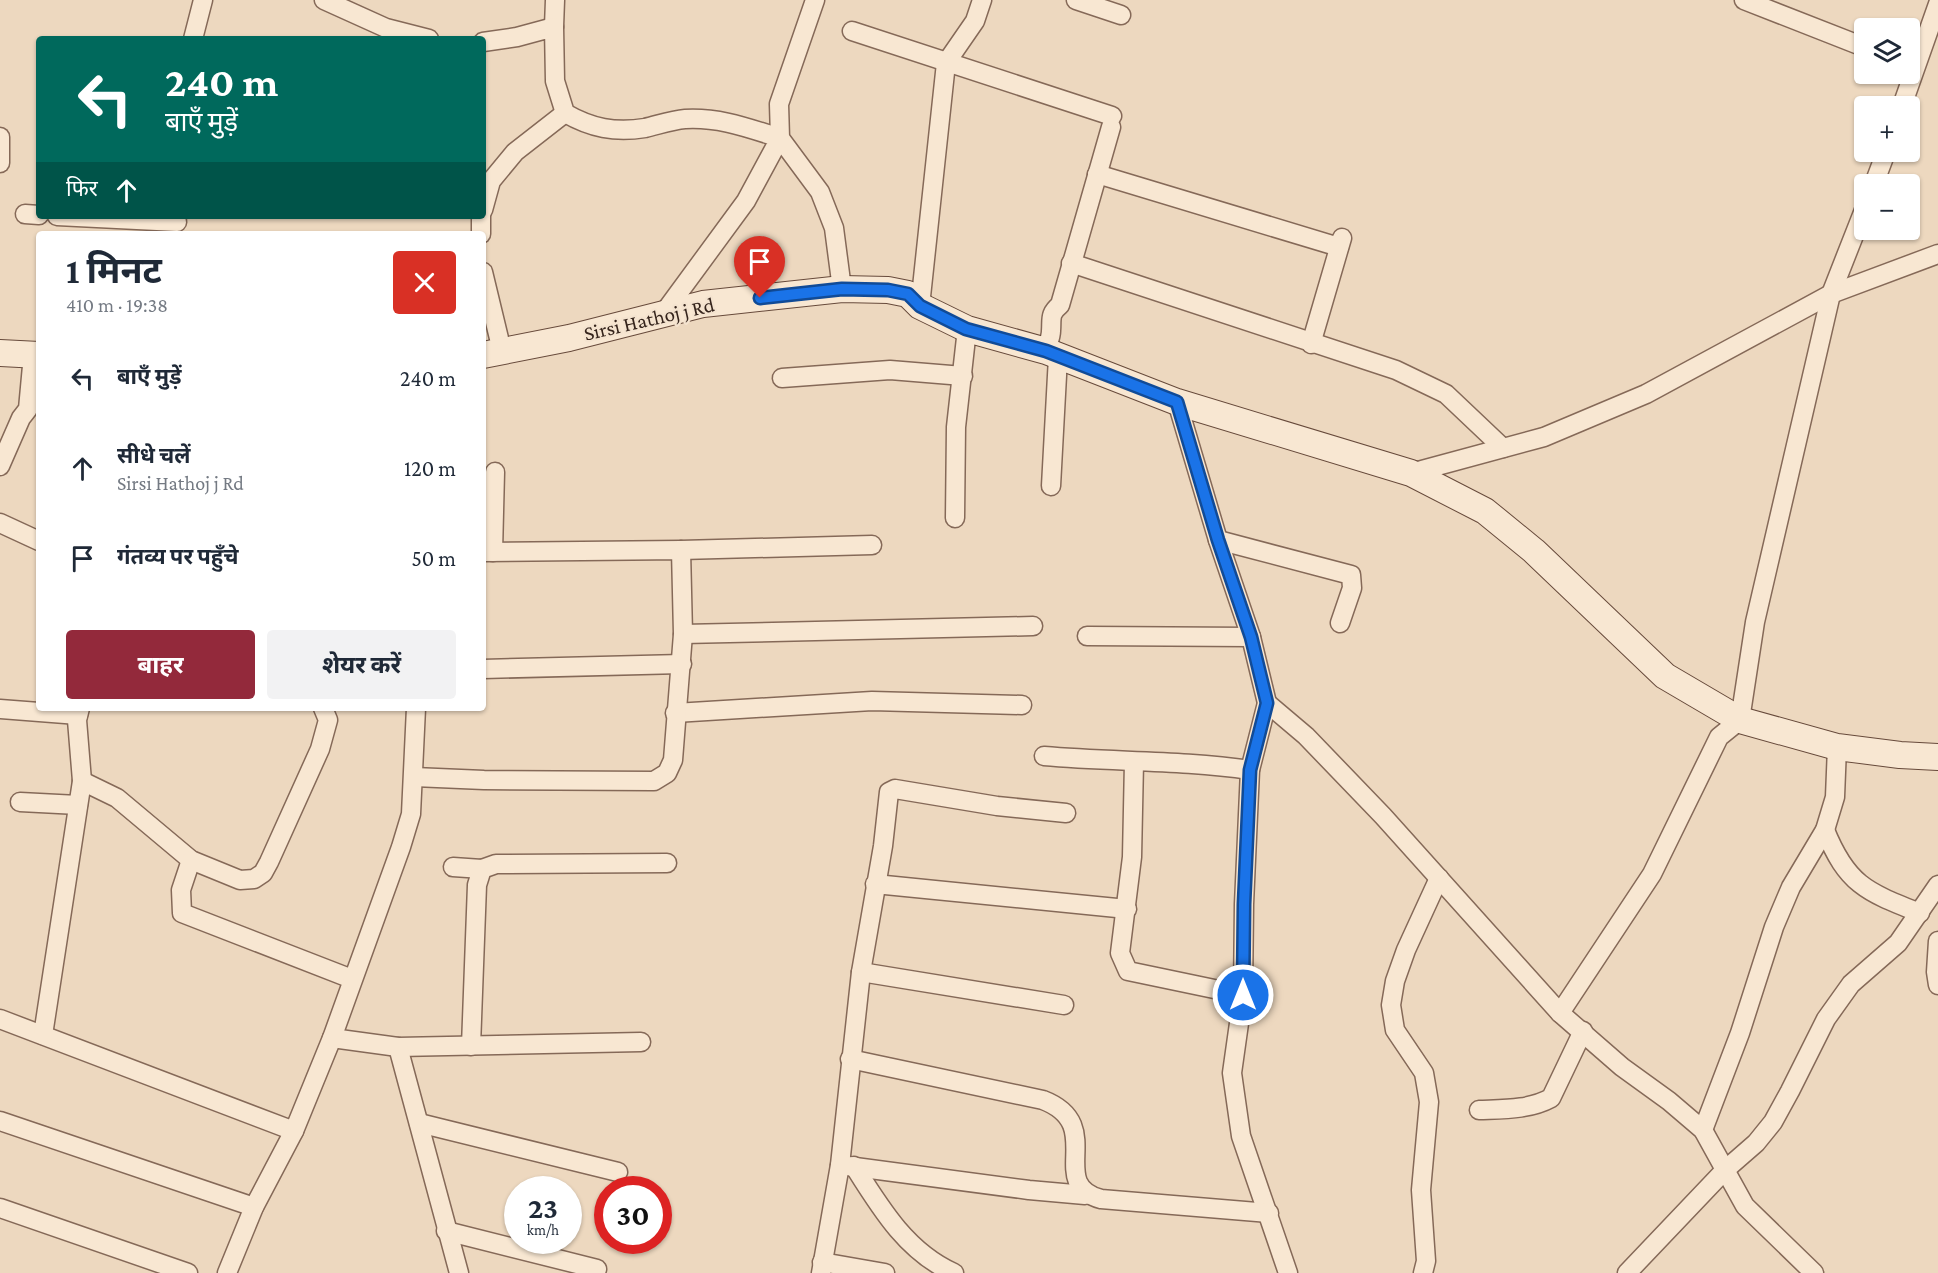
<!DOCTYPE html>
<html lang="hi">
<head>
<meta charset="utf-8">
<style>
	:root { --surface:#fff; --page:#f2f2f3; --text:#1f2937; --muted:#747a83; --accent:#93293b }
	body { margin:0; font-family:"Crimson Pro","Noto Sans Devanagari",serif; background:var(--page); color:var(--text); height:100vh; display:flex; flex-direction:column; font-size:22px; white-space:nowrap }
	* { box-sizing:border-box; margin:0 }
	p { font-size:20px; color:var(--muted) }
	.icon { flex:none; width:33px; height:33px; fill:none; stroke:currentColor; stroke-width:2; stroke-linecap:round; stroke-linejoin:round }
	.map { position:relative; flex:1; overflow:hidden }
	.details { position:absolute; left:36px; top:231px; width:450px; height:480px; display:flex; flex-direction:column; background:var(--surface); border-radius:6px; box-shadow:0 2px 4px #0004 }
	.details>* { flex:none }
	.banner { position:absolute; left:36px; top:36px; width:450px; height:183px; border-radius:6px; box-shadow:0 2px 4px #0004; background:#00695c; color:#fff; overflow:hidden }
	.buttons { position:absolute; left:1854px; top:18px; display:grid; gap:12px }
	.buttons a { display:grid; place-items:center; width:66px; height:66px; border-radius:6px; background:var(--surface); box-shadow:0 2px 4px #0004; font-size:30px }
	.speed { position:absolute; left:504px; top:1176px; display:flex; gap:12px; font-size:30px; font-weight:700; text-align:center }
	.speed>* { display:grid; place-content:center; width:78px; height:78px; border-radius:50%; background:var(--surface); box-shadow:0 2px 4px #0004; line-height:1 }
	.speed small { font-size:15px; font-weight:400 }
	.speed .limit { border:9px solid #d22; background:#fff; color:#111 }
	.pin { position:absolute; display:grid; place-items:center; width:51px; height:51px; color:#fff; margin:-62px -26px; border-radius:50% 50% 50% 0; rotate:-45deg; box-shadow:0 0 6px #0007 }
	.pin .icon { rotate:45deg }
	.me { position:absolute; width:66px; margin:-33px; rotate:0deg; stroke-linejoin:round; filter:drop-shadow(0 0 4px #0008) }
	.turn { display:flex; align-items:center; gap:21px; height:126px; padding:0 30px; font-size:27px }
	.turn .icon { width:78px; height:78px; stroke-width:2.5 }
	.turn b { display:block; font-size:42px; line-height:51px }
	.then { display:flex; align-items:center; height:57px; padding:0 30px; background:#0003; gap:12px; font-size:22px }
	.round { display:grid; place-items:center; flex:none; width:63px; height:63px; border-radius:6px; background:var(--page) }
	.summary { display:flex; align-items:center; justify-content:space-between; height:102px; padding:0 30px }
	h1 { font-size:36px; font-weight:700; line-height:45px }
	.action { display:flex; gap:12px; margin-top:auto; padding:12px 30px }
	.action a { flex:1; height:69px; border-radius:6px; background:var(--accent); color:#fff; font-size:24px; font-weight:700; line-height:69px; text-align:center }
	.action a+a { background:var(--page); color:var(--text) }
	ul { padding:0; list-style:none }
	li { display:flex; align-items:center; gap:18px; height:90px; padding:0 30px }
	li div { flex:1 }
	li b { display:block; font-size:22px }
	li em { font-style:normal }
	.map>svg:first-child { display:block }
</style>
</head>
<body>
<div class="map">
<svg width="1938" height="1273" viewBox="0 0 1938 1273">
	<rect width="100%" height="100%" fill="#edd8bf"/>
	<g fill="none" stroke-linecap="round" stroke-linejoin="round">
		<g stroke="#856958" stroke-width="21">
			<g id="street">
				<polyline points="324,0 386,28 429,39"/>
				<polyline points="815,0 779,104 780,138 820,192 834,228 842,289"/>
				<polyline points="1076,0 1121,15"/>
				<polyline points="1744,0 1864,47"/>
				<polyline points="554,27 555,0"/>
				<polyline points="852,31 1112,116"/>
				<polyline points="193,39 203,0"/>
				<path d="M 483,42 L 517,37 L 554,27 L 555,81 L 565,113 C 591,128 615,133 645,128 C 658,125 672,120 685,119 C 719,117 748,128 780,138 L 746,201 L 663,314"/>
				<polyline points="1902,106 1938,4"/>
				<polyline points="0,137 0,163"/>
				<polyline points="1097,174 1339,247"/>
				<polyline points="1874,184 1886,152"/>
				<polyline points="483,210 491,181 515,152 565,113"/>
				<polyline points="25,214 39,215"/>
				<polyline points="57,216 177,222"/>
				<polyline points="481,234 481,216"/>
				<polyline points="1071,263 1396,370 1446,394 1503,448"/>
				<polyline points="483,272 502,351"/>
				<polyline points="920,306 946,63 975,21 982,0"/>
				<polyline points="1311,344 1342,238"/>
				<path d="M 1046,351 C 1047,345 1051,338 1051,331 C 1052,319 1049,314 1060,305 L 1111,127"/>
				<polyline points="782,378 890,370 963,376"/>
				<polyline points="1177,402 1218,540 1251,637 1267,703 1250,770 1244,904 1243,995 1232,1073 1241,1136 1288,1273"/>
				<polyline points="0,466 21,418 28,409 33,355"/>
				<polyline points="1411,473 1544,437 1646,394 1831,294 1938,254"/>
				<polyline points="1051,486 1058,357"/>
				<polyline points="955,518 956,427 967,329"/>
				<polyline points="0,523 39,541"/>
				<polyline points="1218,540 1351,575 1352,588 1340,623"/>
				<polyline points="681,550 872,545"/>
				<polyline points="493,552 495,472"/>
				<polyline points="683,634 1033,626"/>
				<polyline points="1087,636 1251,637"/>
				<polyline points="483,669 682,664"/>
				<polyline points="1267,703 1306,736 1383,816 1560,1013 1622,1067 1669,1101 1703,1130 1745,1206 1814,1273"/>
				<polyline points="0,709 78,715"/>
				<polyline points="675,713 872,701 1022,705"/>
				<path d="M 1044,756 C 1112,762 1183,760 1250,770"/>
				<polyline points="1134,762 1132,857 1120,953 1128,971 1243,995"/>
				<polyline points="414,777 484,780 654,781 667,773 673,760 683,634 681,550 483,552"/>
				<polyline points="82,781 117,798 191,860 240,880 254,879 263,873 269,862 320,749 328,720 323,708"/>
				<polyline points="20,802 78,805"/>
				<path d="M 1825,830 C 1847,885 1867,892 1920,913"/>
				<polyline points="191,860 181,890 182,913 352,979"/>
				<polyline points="453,867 482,869"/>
				<polyline points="875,884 1127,909"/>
				<polyline points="1938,941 1936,972 1938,985"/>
				<polyline points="861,972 1064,1005"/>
				<polyline points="1560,1013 1652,874 1719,737 1740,720 1755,622 1831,294 1864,210"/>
				<polyline points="0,1019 294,1131"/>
				<polyline points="43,1035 82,781 77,720 80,708"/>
				<polyline points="332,1038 398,1047 641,1042"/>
				<polyline points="471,1046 477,885 482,869 496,864 667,863"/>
				<polyline points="398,1047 459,1273"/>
				<path d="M 850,1059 L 1043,1100 C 1108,1125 1045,1184 1101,1199 L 1269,1213"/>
				<path d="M 1479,1110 C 1503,1109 1529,1110 1551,1098 L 1583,1031"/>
				<polyline points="0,1121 254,1207"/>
				<polyline points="419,1123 618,1172"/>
				<polyline points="1703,1130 1740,1033 1774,927 1791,887 1825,830 1835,797 1837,747"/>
				<polyline points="840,1165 1029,1190 1085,1195"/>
				<path d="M 854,1166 C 881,1209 907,1252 954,1273"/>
				<polyline points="0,1208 188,1273"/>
				<polyline points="446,1231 597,1269"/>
				<polyline points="822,1262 885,1273"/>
				<polyline points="227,1273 254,1207 294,1131 332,1038 401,847 411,814 416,708"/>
				<polyline points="821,1273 840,1165 861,972 883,846 889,792 895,789 997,806 1066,813"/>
				<polyline points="1423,1273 1426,1261 1421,1190 1429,1102 1424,1073 1395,1030 1391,1005 1395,981 1406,950 1439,878"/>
				<polyline points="1627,1273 1725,1170 1756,1143 1773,1122 1790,1091 1826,1019 1851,984 1898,943 1938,885"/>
			</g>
		</g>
		<g stroke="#674a3b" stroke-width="28">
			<g id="secondary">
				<polyline points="0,353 39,355"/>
				<polyline points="483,355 569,338 703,304 842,289 888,290 908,294 920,306 967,329 1046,351 1177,402 1411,473 1485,511 1534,551 1665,676 1740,720 1837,747 1900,755 1938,757"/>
			</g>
		</g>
		<use href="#street" stroke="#f8e7d2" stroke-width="18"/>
		<use href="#secondary" stroke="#f8e7d2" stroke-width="26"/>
	</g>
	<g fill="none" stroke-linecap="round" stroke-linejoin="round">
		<g stroke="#114b97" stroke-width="15">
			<polyline id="route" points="760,298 842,289 888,290 908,294 920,306 966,329 1046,351 1177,402 1218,540 1251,637 1267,703 1250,770 1244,904 1243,995"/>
		</g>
		<use href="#route" stroke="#1a73e8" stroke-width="10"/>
	</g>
	<g text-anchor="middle" stroke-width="4.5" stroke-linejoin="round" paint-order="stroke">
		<g font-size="21" fill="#35241c" stroke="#f4e3cf">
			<text transform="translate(649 319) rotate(-13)" y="7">Sirsi Hathoj j Rd</text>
		</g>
	</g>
</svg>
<div class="buttons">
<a><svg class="icon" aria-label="layers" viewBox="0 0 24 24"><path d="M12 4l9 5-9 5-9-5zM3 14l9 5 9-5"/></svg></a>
<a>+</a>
<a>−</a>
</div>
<div class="speed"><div>23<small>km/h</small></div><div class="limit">30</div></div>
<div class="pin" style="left:760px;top:298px;background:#d93025"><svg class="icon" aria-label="arrive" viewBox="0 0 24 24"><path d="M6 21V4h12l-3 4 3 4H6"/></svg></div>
<svg class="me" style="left:1243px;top:995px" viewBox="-20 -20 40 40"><circle r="17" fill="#1a73e8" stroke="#fff" stroke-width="3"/><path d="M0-11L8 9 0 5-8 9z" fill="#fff"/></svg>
<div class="banner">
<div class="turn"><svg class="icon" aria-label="left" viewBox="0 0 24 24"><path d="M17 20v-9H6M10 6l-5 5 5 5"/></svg><div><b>240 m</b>बाएँ मुड़ें</div></div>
<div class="then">फिर<svg class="icon" aria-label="ahead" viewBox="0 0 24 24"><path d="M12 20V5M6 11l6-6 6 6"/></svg></div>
</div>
<section class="details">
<div class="summary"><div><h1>1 मिनट</h1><p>410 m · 19:38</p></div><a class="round" style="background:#d93025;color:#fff"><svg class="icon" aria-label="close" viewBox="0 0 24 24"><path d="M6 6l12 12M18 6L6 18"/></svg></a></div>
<ul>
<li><svg class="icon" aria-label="left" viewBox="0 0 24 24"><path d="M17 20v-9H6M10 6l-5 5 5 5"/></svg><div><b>बाएँ मुड़ें</b></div><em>240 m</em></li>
<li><svg class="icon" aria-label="ahead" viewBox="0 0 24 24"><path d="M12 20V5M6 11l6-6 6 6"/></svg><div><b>सीधे चलें</b><p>Sirsi Hathoj j Rd</p></div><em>120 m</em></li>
<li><svg class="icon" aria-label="arrive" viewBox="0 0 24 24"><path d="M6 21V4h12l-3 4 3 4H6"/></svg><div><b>गंतव्य पर पहुँचे</b></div><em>50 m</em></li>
</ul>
<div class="action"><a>बाहर</a><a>शेयर करें</a></div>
</section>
</div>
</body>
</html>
